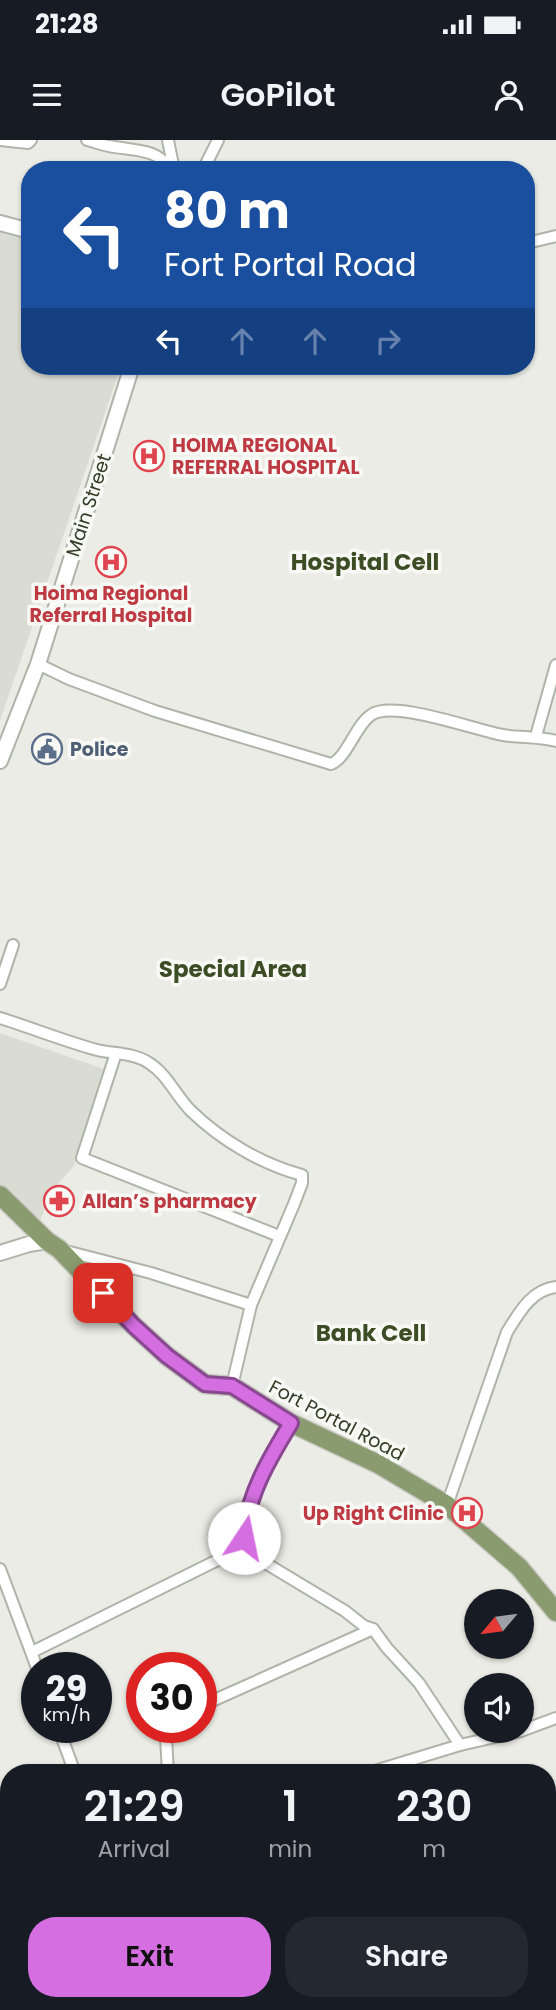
<!DOCTYPE html>
<html lang="en">
<head>
<meta charset="utf-8">
<style>
	:root { --surface:#171b24; --page:#242831; --text:#f1f3f6; --muted:#9ea1a6; --accent:#d56ee1 }
	body { margin:0; font-family:Poppins,sans-serif; background:var(--page); color:var(--text); height:100vh; display:flex; flex-direction:column; font-size:26px; white-space:nowrap }
	* { box-sizing:border-box; margin:0 }
	p { font-size:23px; color:var(--muted) }
	.icon { flex:none; width:38px; height:38px; fill:none; stroke:currentColor; stroke-width:2; stroke-linecap:round; stroke-linejoin:round }
	.map { position:relative; flex:1; overflow:hidden }
	.panel { position:absolute; left:0px; top:1624px; width:556px; height:247px; display:flex; flex-direction:column; background:var(--surface); border-radius:28px 28px 0 0; box-shadow:0 2px 5px #0004 }
	.panel>* { flex:none }
	.top-card { position:absolute; left:21px; top:21px; width:514px; height:214px; border-radius:28px; box-shadow:0 2px 5px #0004; background:#1a4fa0; color:#fff; overflow:hidden }
	.needle { width:46px; rotate:241deg }
	.fabs { position:absolute; left:464px; top:1449px; display:grid; gap:14px }
	.fabs a { display:grid; place-items:center; width:70px; height:70px; border-radius:50%; background:var(--surface); box-shadow:0 2px 5px #0004; font-size:35px }
	.speed { position:absolute; left:21px; top:1512px; display:flex; gap:14px; font-size:35px; font-weight:700; text-align:center }
	.speed>* { display:grid; place-content:center; width:91px; height:91px; border-radius:50%; background:var(--surface); box-shadow:0 2px 5px #0004; line-height:1 }
	.speed small { font-size:18px; font-weight:400 }
	.speed .limit { border:10px solid #d22; background:#fff; color:#111 }
	.pin { position:absolute; display:grid; place-items:center; width:60px; height:60px; color:#fff; margin:-30px; border-radius:14px; box-shadow:0 4px 10px #0006 }
	.me { position:absolute; width:77px; margin:-38px; rotate:11deg; stroke-linejoin:round; filter:drop-shadow(0 0 5px #0008) }
	.turn { display:flex; align-items:center; gap:24px; height:147px; padding:0 28px; font-size:32px }
	.turn .icon { width:91px; height:91px; stroke-width:2.5 }
	.turn b { display:block; font-size:49px; line-height:60px }
	.lanes { display:flex; align-items:center; height:66px; padding:0 28px; background:#0003; justify-content:center; gap:35px; direction:ltr }
	.lanes .off { opacity:.35 }
	.eta { display:flex; justify-content:space-evenly; align-items:center; height:119px; text-align:center }
	.eta b { font-size:42px; font-weight:600; line-height:49px }
	.cta { display:flex; gap:14px; margin-top:auto; padding:14px 28px }
	.cta a { flex:1; height:80px; border-radius:28px; background:var(--accent); color:#111; font-size:28px; font-weight:600; line-height:80px; text-align:center }
	.cta a+a { background:var(--page); color:var(--text) }
	.status { display:flex; justify-content:space-between; align-items:center; height:49px; padding:0 35px; background:var(--surface); direction:ltr }
	.status svg { height:19px; fill:currentColor }
	header { display:flex; justify-content:space-between; align-items:center; height:91px; padding:0 28px; background:var(--surface); font-size:32px; font-weight:600 }
	.map>svg:first-child { display:block }
</style>
</head>
<body>
<div class="status"><b>21:28</b><svg viewBox="0 0 49 12"><path d="M0 12V9h3v3zM5 12V6h3v6zM10 12V3h3v9zM15 12V0h3v12zM26 1h20v11H26zM47 4h2v5h-2z"/></svg></div>
<header><svg class="icon" aria-label="menu" viewBox="0 0 24 24"><path d="M4 6h16M4 12h16M4 18h16"/></svg>GoPilot<svg class="icon" aria-label="person" viewBox="0 0 24 24"><circle cx="12" cy="8" r="4"/><path d="M4 21q1-7 8-7t8 7"/></svg></header>
<div class="map">
<svg width="556" height="1870" viewBox="0 0 556 1870">
	<rect width="100%" height="100%" fill="#ebece5"/>
	<g fill="#dadcd3">
		<polygon points="0,89 30,98 30,226 121,226 0,581"/>
		<polygon points="0,893 104,929 74,1026 52,1050 36,1091 0,1058"/>
	</g>
	<g fill="none" stroke-linecap="round" stroke-linejoin="round">
		<g stroke="#b0b4a8" stroke-width="14">
			<g id="minor">
				<polyline points="0,0 28,3 31,0"/>
				<path d="M 87,0 C 95,2 102,5 109,6 C 132,11 157,7 171,30"/>
				<polyline points="168,0 174,30"/>
				<polyline points="203,30 218,0"/>
				<polyline points="527,103 556,96"/>
				<path d="M 38,524 L 69,539 L 155,571 L 331,624 C 347,618 355,586 371,575 C 392,559 475,590 503,595 C 521,598 537,596 556,601"/>
				<polyline points="536,596 556,525"/>
				<polyline points="0,844 13,805"/>
				<path d="M 0,878 C 32,888 64,901 97,910 C 114,914 135,913 149,923 C 167,934 176,956 191,971 C 221,1000 261,1024 302,1035 L 302,1043 L 294,1064 L 251,1165 L 232,1246"/>
				<polyline points="116,913 82,1018 279,1096"/>
				<polyline points="62,1110 151,1133 251,1165"/>
				<path d="M 291,1283 C 275,1309 238,1370 244,1401 C 246,1408 251,1414 257,1418 L 345,1471 L 364,1486 L 373,1489 L 387,1508 L 419,1543 L 460,1605"/>
				<path d="M 447,1365 L 507,1192 C 519,1173 531,1150 556,1147"/>
				<polyline points="0,1429 37,1528"/>
				<polyline points="32,1512 246,1406"/>
				<polyline points="201,1566 373,1489"/>
				<polyline points="58,1587 75,1633"/>
				<polyline points="168,1633 166,1597 169,1587"/>
				<polyline points="368,1633 460,1605 521,1591 556,1578"/>
				<polyline points="0,1739 9,1736"/>
				<polyline points="486,1862 494,1870"/>
				<polyline points="352,1870 412,1862"/>
			</g>
		</g>
		<g stroke="#b0b4a8" stroke-width="18">
			<g id="tertiary">
				<polyline points="0,83 30,91"/>
				<polyline points="0,621 38,524 132,226"/>
				<polyline points="0,1113 29,1104 47,1101"/>
			</g>
		</g>
		<g stroke="#c6c8c2" stroke-width="21">
			<polyline id="primary" points="0,1055 47,1101 59,1109 134,1186 167,1216 205,1244 232,1246 291,1283 378,1324 447,1365 519,1427 556,1472"/>
		</g>
		<use href="#minor" stroke="#fff" stroke-width="10"/>
		<use href="#tertiary" stroke="#fff" stroke-width="14"/>
		<use href="#primary" stroke="#8a9c6f" stroke-width="18"/>
	</g>
	<g fill="none" stroke-linecap="round" stroke-linejoin="round">
		<g stroke="#8a4892" stroke-width="18">
			<path id="route" d="M 103,1153 L 134,1186 L 167,1216 L 205,1244 L 232,1246 L 291,1283 C 269,1319 247,1356 244,1398"/>
		</g>
		<use href="#route" stroke="#d56ee1" stroke-width="12"/>
	</g>
	<defs>
		<g id="hospital-ring" transform="scale(1.575)"><circle r="9.5" fill="#f8f9f5" stroke="#e0444e" stroke-width="1.5"/><path d="M-5-5h3v3.5h4V-5h3V5h-3V1.5h-4V5h-3Z" fill="#e0444e"/></g>
		<g id="civic-ring" transform="scale(1.575)"><circle r="9.5" fill="#f8f9f5" stroke="#5c6f8a" stroke-width="1.5"/><path d="M-.6-6.5H3V-4.5H.6V-3L4-1V1h2V6H-6V1h2V-1L-.6-3ZM-1.2 2.5V6h2.4V2.5Z" fill="#5c6f8a"/></g>
		<g id="pharmacy-ring" transform="scale(1.575)"><circle r="9.5" fill="#f8f9f5" stroke="#e0444e" stroke-width="1.5"/><path d="M-2-6h4v4h4v4h-4v4h-4v-4h-4v-4h4Z" fill="#e0444e"/></g>
	</defs>
	<g fill-rule="evenodd">
		<use href="#hospital-ring" x="149" y="316"/>
		<use href="#hospital-ring" x="111" y="422"/>
		<use href="#civic-ring" x="47" y="609"/>
		<use href="#pharmacy-ring" x="59" y="1061"/>
		<use href="#hospital-ring" x="467" y="1373"/>
	</g>
	<g text-anchor="middle" stroke-width="7" stroke-linejoin="round" paint-order="stroke">
		<g font-size="19" font-weight="bold" fill="#be3a42" stroke="#f8f9f5" text-anchor="start">
			<text x="172" y="312">HOIMA REGIONAL<tspan x="172" dy="22">REFERRAL HOSPITAL</tspan></text>
			<text x="111" y="460" text-anchor="middle">Hoima Regional<tspan x="111" dy="22">Referral Hospital</tspan></text>
			<text x="82" y="1068">Allan’s pharmacy</text>
			<text x="444" y="1380" text-anchor="end">Up Right Clinic</text>
		</g>
		<g font-size="19" fill="#343c26" stroke="#f8f9f5">
			<text transform="translate(88 365) rotate(-72)" y="7">Main Street</text>
			<text transform="translate(337 1280) rotate(28)" y="7">Fort Portal Road</text>
		</g>
		<g font-size="19" font-weight="bold" fill="#4e5e75" stroke="#f8f9f5" text-anchor="start">
			<text x="70" y="616">Police</text>
		</g>
		<g font-size="23" font-weight="bold" fill="#3c4c24" stroke="#f8f9f5">
			<text x="365" y="430">Hospital Cell</text>
			<text x="233" y="837">Special Area</text>
			<text x="371" y="1201">Bank Cell</text>
		</g>
	</g>
</svg>
<div class="fabs">
<a><svg class="needle" viewBox="-14 -14 28 28"><path d="M0-13l5 13h-10z" fill="#e53935"/><path d="M0 13l5-13h-10z" fill="#9ea1a6"/></svg></a>
<a><svg class="icon" aria-label="sound" viewBox="0 0 24 24"><path d="M4 9h4l5-4v14l-5-4H4zM17 9q2 3 0 6"/></svg></a>
</div>
<div class="speed"><div>29<small>km/h</small></div><div class="limit">30</div></div>
<div class="pin" style="left:103px;top:1153px;background:#d93025"><svg class="icon" aria-label="arrive" viewBox="0 0 24 24"><path d="M6 21V4h12l-3 4 3 4H6"/></svg></div>
<svg class="me" style="left:244px;top:1398px" viewBox="-20 -20 40 40"><circle r="19" fill="#fff"/><path d="M0-13L10 11 0 6-10 11z" fill="#d56ee1"/></svg>
<div class="top-card">
<div class="turn"><svg class="icon" aria-label="left" viewBox="0 0 24 24"><path d="M17 20v-9H6M10 6l-5 5 5 5"/></svg><div><b>80 m</b>Fort Portal Road</div></div>
<div class="lanes"><svg class="icon" aria-label="left" viewBox="0 0 24 24"><path d="M17 20v-9H6M10 6l-5 5 5 5"/></svg><svg class="icon off" aria-label="ahead" viewBox="0 0 24 24"><path d="M12 20V5M6 11l6-6 6 6"/></svg><svg class="icon off" aria-label="ahead" viewBox="0 0 24 24"><path d="M12 20V5M6 11l6-6 6 6"/></svg><svg class="icon off" aria-label="right" viewBox="0 0 24 24"><path d="M7 20v-9h11M14 6l5 5-5 5"/></svg></div>
</div>
<section class="panel">
<div class="eta">
<div><b>21:29</b><p>Arrival</p></div>
<div><b>1</b><p>min</p></div>
<div><b>230</b><p>m</p></div>
</div>
<div class="cta"><a>Exit</a><a>Share</a></div>
</section>
</div>
</body>
</html>
